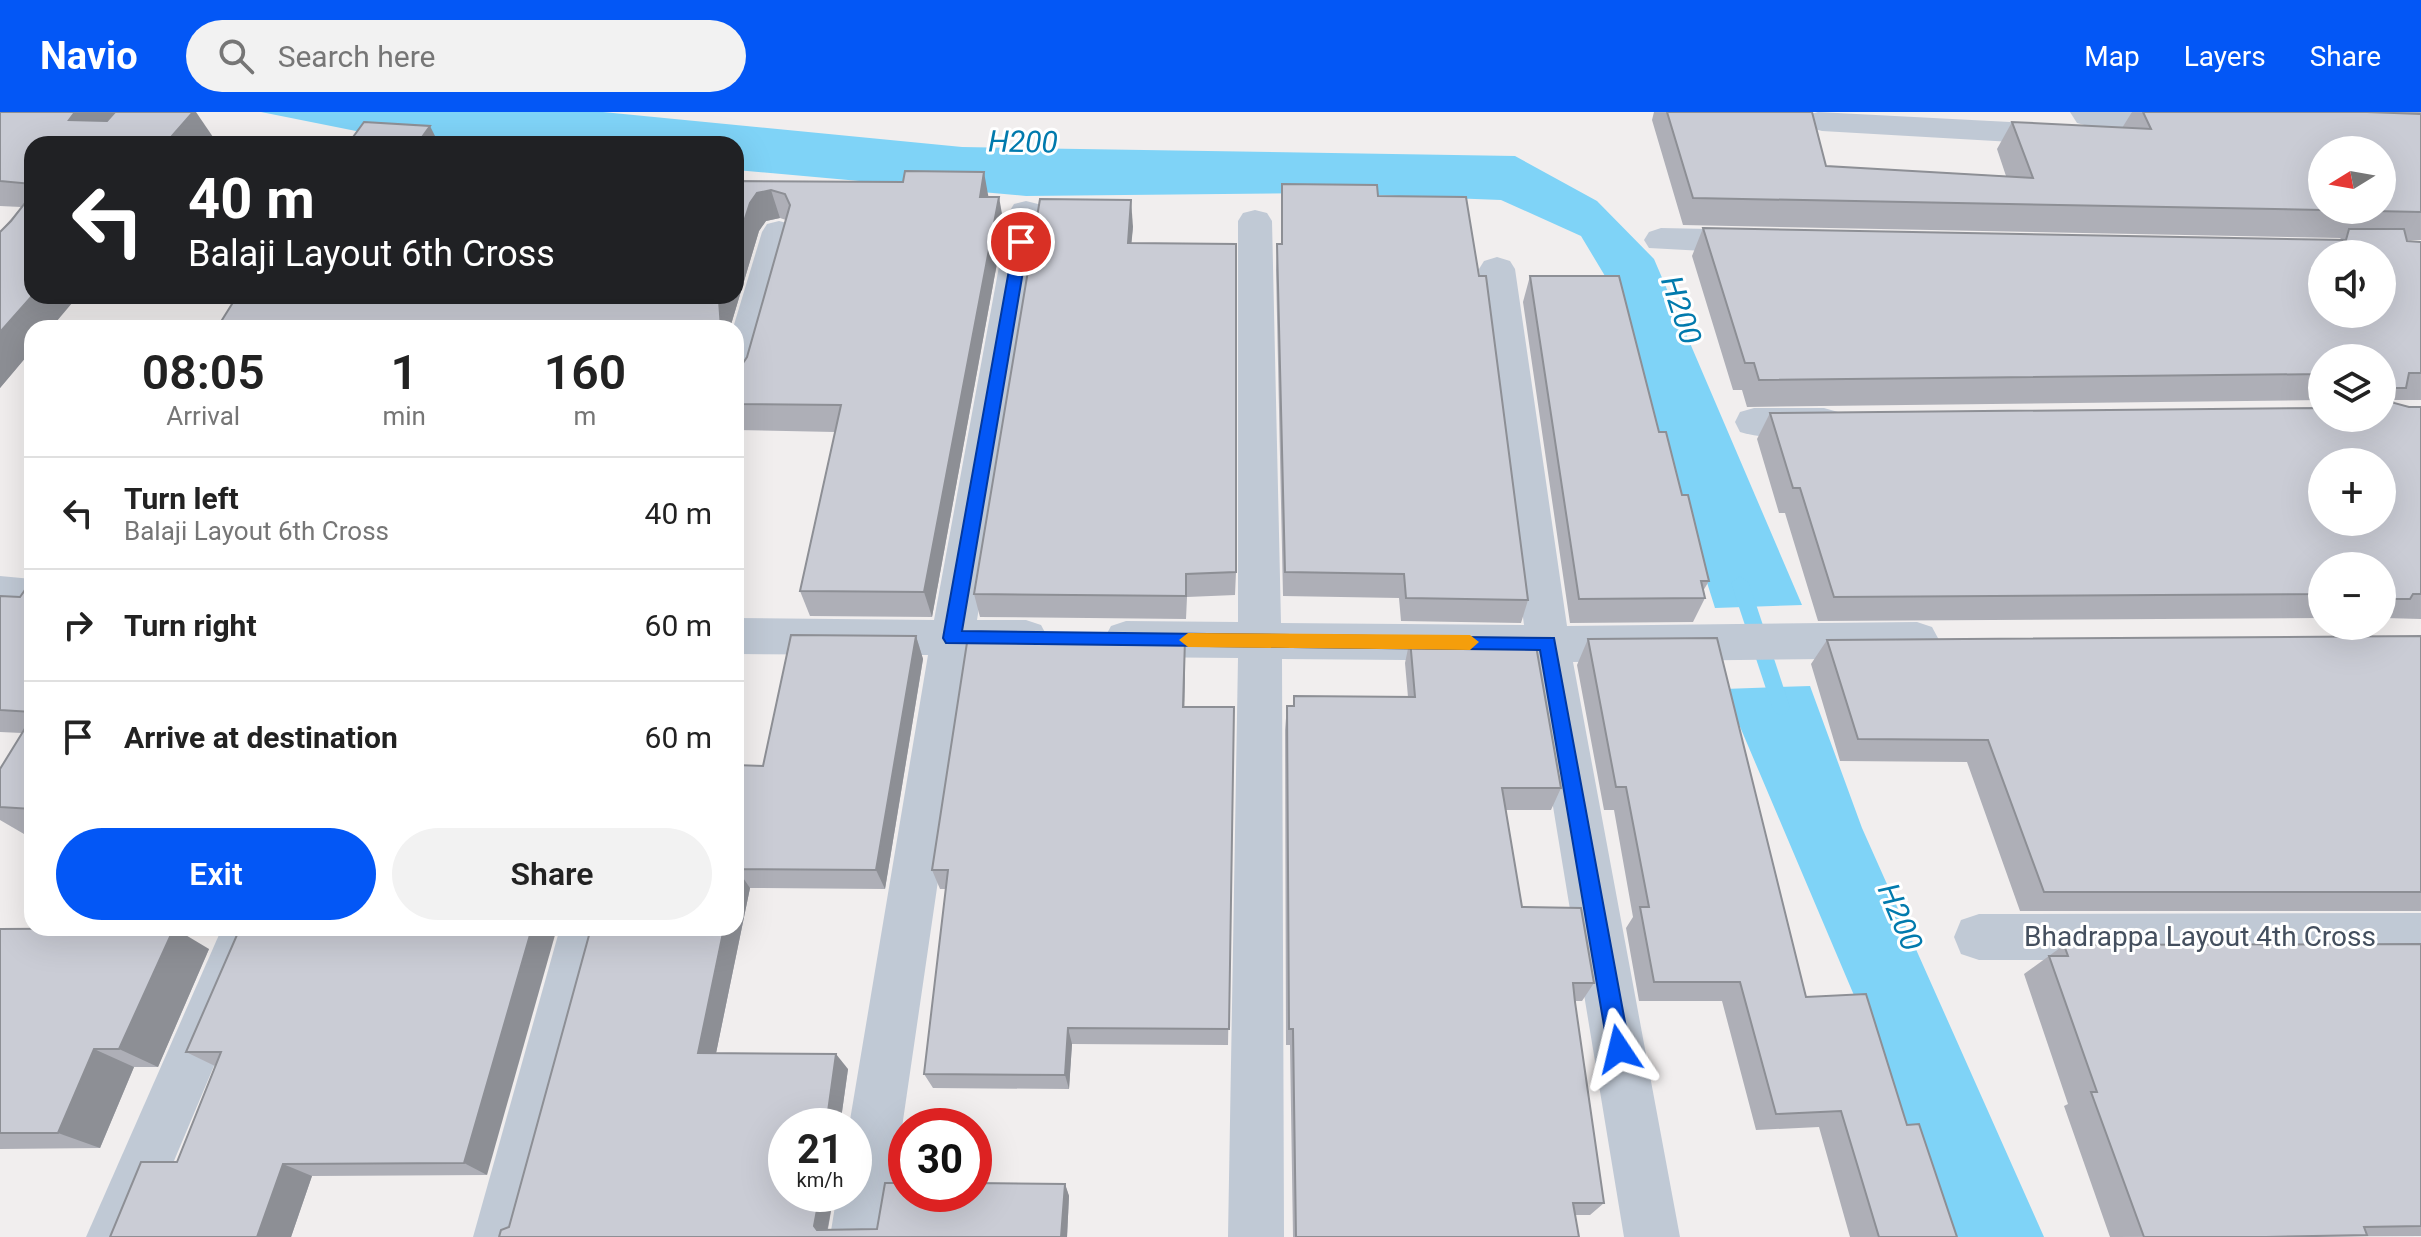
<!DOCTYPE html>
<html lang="en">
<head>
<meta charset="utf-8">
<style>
	:root { --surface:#fff; --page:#f2f2f2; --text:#222; --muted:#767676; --line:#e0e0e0; --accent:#0357f6 }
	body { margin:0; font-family:Roboto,sans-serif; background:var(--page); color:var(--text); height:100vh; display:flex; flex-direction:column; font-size:30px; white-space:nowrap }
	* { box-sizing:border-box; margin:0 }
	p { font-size:26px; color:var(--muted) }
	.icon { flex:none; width:44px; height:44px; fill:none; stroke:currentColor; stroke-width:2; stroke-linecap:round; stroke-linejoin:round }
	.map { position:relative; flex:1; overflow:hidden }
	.drawer { position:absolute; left:24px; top:208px; width:720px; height:616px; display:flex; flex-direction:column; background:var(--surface); border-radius:24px; box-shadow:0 8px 32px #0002 }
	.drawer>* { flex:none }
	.banner { position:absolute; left:24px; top:24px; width:720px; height:168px; border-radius:24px; box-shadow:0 8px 32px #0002; background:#202124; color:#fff; overflow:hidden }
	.needle { width:52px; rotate:259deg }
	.fabs { position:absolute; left:2308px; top:24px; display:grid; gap:16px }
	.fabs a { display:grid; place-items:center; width:88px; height:88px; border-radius:50%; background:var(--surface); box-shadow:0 8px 32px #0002; font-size:40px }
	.speed { position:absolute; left:768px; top:996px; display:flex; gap:16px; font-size:40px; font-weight:700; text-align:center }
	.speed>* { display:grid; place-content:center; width:104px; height:104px; border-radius:50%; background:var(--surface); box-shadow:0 8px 32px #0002; line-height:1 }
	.speed small { font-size:20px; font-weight:400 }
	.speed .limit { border:12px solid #d22; background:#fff; color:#111 }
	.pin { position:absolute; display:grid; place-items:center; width:68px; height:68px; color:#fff; margin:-34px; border:4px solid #fff; border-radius:50%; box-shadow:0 2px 8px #0007 }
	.me { position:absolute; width:88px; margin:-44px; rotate:350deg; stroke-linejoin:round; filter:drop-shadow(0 0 6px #0008) }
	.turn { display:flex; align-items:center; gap:28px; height:168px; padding:0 32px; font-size:36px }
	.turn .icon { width:104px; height:104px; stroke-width:2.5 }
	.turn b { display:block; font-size:56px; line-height:68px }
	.eta { display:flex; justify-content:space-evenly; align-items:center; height:136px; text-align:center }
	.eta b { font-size:48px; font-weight:600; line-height:56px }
	.action { display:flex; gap:16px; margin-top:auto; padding:16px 32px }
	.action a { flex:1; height:92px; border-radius:48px; background:var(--accent); color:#fff; font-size:32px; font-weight:600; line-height:92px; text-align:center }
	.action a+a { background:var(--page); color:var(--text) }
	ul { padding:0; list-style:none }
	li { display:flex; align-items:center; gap:24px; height:112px; padding:0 32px; border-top:2px solid var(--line) }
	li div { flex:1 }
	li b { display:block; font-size:30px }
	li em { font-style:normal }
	header { display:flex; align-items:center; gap:48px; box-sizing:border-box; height:112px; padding:0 40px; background:var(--accent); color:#fff }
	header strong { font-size:38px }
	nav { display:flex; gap:44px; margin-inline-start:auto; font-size:28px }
	.search { width:560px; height:72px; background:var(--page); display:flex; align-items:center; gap:20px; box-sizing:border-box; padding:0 28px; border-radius:44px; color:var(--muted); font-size:30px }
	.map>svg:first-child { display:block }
</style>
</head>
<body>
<header>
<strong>Navio</strong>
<div class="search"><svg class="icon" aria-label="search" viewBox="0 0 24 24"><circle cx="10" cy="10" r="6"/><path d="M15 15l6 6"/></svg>Search here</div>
<nav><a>Map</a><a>Layers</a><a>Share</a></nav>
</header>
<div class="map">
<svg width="2421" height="1125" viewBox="0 0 2421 1125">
	<rect width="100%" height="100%" fill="#f1eeee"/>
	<g fill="#7fd3f7">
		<polygon points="261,0 603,0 962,35 1515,44 1597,89 1654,147 1802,493 1715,496 1617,184 1581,124 1501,88 1321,81 1026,84 736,58 736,32 421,32"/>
		<polygon points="1810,574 1862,716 2044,1125 1932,1125 1856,888 1724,577"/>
	</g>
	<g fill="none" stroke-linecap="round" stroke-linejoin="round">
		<polygon fill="#7fd3f7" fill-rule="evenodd" points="1740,464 1749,471 1790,595 1787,601 1781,603 1775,601 1772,595 1731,471"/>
		<g fill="#c0c9d5" fill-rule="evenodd">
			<polygon points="1818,0 2065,13 2077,16 2081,23 2077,30 2065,33 1822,19 1811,16 1806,9 1811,2"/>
			<polygon points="2070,0 2193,0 2200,2 2205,9 2200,16 2189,19 2088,14 2077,11"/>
			<polygon points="1026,89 1038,92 1043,100 977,508 1026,508 1041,513 1048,526 1041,539 1026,544 971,543 886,1125 830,1125 837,1082 854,1082 854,1014 849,1014 928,543 736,542 736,506 934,508 1009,100 1014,92"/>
			<polygon points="1255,98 1267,101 1272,109 1281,511 1524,513 1479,157 1484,149 1497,145 1510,149 1515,157 1567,514 1917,510 1932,515 1939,528 1932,541 1917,546 1573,550 1680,1125 1624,1125 1529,549 1282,547 1284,1125 1228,1125 1238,546 1126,545 1111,540 1104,527 1111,514 1126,509 1238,510 1238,109 1243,101"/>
			<polygon points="779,109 791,112 796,120 755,271 749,281 736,285 733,216 762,120 767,112"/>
			<polygon points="1661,116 1759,118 1771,122 1776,130 1771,138 1759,142 1649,136 1644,128 1649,120"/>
			<path d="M 1754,296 L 1824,296 L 1838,300 L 1843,310 L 1838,320 C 1810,328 1768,328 1740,320 L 1735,310 L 1740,300 Z"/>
			<polygon points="0,464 32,467 32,501 0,498"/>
			<polygon points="2421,801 2421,847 1979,848 1961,842 1954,825 1961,808 1979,802"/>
			<polygon points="222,816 272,816 142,1125 86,1125"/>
			<polygon points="560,816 610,816 529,1125 473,1125"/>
		</g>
	</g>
	<g fill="#aeafb7">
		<polygon points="0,0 213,25 207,32 32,32 32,238 0,276 0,120 21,95 0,94"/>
		<polygon points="1654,0 1812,0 1826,54 2006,64 1997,37 2012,10 2122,16 2132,0 2421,0 2421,128 2407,128 2407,129 2421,130 2421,288 2394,288 2393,289 2394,291 2409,295 2421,295 2421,507 2385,506 2382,509 2382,454 2322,454 2322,506 1818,509 1785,401 1779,401 1757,327 1770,301 2382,306 2382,246 2322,246 2322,288 1747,295 1742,278 1733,278 1692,144 1703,116 2339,128 2341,126 1683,113 1652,8"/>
		<polygon points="736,69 988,85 1004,113 932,505 810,504 800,479 835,320 736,318 736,257 739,257 747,245 786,108 780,106 766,109 759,119 730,216 237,184 496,184 494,190 508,190"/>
		<polygon points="1282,72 1378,84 1528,488 1521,511 1401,509 1399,486 1283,484 1276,158 1277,132 1281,132"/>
		<polygon points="1133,115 1131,131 1236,460 1235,483 1187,485 1186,507 980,505 974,482"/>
		<polygon points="1530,164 1659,320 1682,383 1709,469 1703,479 1705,486 1693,510 1570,511 1523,190"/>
		<polygon points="32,468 32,723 24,722 0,708 0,657 22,621 0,620 0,484 20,485"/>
		<polygon points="916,524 923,547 885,777 750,776 716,941 848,957 840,1014 786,1014 786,1082 834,1082 828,1117 877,1117 1065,1072 1069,1084 1067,1125 499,1125 509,1115 736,653 763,654"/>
		<polygon points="2421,524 2421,799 2020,799 1967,650 1840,649 1811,552 1827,528"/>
		<polygon points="1185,527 1184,595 1234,595 1228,933 1072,932 1069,977 933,976 924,962 946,777 940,777 932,758"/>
		<polygon points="1410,527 1561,676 1551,698 1506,698 1522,795 1594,871 1582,889 1575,889 1604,1091 1590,1103 1575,1103 1579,1125 1293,1125 1290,933 1286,933 1285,618 1287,594 1293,594 1294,584 1408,585 1405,551"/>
		<polygon points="1588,527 1806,885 1907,1013 1957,1125 1850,1125 1819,1015 1756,1018 1722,889 1639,889 1626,816 1633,805 1614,698 1604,698 1577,553"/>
		<polygon points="240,816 487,1063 312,1064 291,1125 110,1125 177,1050 215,954 186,940"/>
		<polygon points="0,817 209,837 158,955 134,955 100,1036 0,1037"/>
		<polygon points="2421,832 2421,1124 2110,1125 2064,994 2068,992 2024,862 2064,833"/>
	</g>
	<g fill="#8d8f95">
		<polygon points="75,0 124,0 92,32 69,8"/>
		<polygon points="193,0 196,0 213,25 207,32 165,32"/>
		<polygon points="430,14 439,32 417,32"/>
		<polygon points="984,60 989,88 980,85"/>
		<polygon points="771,78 780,106 766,109 759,119 730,216 721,216 719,188 720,184 736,184 736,134 750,91 757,81"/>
		<polygon points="999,85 1004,113 932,505 924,480"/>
		<polygon points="1131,88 1133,115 1129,157 1128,131"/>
		<polygon points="32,184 78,184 51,216 32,216 32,238 0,276 0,220"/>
		<polygon points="469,184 496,184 484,216 467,191"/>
		<polygon points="916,524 923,547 885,777 876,758"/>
		<polygon points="1185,527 1185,549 1184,617 1183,595"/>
		<polygon points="737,757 750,776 713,956 698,941 724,816 736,816"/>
		<polygon points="174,816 209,837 158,955 119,937"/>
		<polygon points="532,816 557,816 487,1063 464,1051"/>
		<polygon points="1068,916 1072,932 1069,977 1065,963"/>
		<polygon points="94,937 134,955 100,1036 58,1021"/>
		<polygon points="836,942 848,957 840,1014 826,1014"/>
		<polygon points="283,1052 312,1064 291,1125 257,1125"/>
		<polygon points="1065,1072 1069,1084 1067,1125 1061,1125"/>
		<polygon points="820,1082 834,1082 826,1125 814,1114"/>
	</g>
	<g fill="#caccd5" stroke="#8d8f95" stroke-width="2" fill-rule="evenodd">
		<polygon points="0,0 75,0 69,8 107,9 115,0 193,0 165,32 32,32 32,72 0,69"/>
		<polygon points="1667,0 1812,0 1826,54 2033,66 2012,10 2151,17 2143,0 2367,0 2421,2 2421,100 2326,98 2382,98 2382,38 2322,38 2322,98 1693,86"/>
		<polygon points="364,10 430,14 417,32 348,32"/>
		<polygon points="905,59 984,60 980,85 999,85 924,480 800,479 841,293 736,292 736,257 739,257 747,245 790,93 785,82 771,78 757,81 750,91 736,134 736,69 903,70"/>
		<polygon points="1282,72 1377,73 1378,84 1466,85 1479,164 1486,164 1528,488 1406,486 1404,462 1285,460 1277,132 1282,132"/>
		<polygon points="32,82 32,184 0,220 0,120 11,109"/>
		<polygon points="1040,87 1131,88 1128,131 1236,132 1236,460 1186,462 1186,484 974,482"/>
		<path d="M 1703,116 L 2346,128 L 2349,117 L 2404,117 L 2407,129 L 2421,130 L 2421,261 L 2409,261 L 2406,276 L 2390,276 L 2387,281 L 2394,291 L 2409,295 L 2421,295 L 2421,482 L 2413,482 L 2410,487 L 2382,487 L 2382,454 L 2322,454 L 2322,482 L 1834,485 L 1800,376 L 1793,376 L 1770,301 L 2322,296 L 2322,306 L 2382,306 L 2382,246 L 2322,246 L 2322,262 L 1759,268 L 1754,251 L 1745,251 ZM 2322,142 L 2382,142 L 2382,202 L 2322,202 ZM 2322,350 L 2382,350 L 2382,410 L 2322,410 Z"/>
		<polygon points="1530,164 1619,164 1659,320 1666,320 1682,383 1688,383 1709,469 1701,469 1705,486 1579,487"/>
		<polygon points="237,184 469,184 467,191 508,190 510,184 720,184 719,188 721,216 217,216"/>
		<polygon points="32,468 32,600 0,598 0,484 20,485"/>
		<polygon points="791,523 916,524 876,758 737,757 736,761 736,653 763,654"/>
		<polygon points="968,524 1185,527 1183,595 1234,595 1229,917 1068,916 1065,963 924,962 948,758 932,758"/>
		<polygon points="2421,524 2421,780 2044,780 1988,628 1858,627 1827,528"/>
		<polygon points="1717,526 1806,885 1866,882 1907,1013 1919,1012 1957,1125 1879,1125 1841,999 1776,1002 1740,870 1654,870 1640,795 1649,795 1626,675 1616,675 1588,527"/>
		<polygon points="1410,527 1535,528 1561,676 1502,676 1522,795 1581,796 1594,871 1573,871 1575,890 1604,1091 1573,1091 1579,1125 1296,1125 1293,917 1289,917 1287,594 1294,594 1294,584 1415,585"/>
		<polygon points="32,605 32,697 0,695 0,657"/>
		<polygon points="174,816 119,937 94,937 58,1021 0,1021 0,817"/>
		<polygon points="240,816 532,816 464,1051 283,1052 257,1125 110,1125 141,1050 177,1050 221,940 186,940"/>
		<polygon points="591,816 724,816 698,941 836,942 826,1014 786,1014 786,1082 820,1082 814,1114 817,1118 877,1117 885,1071 906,1071 906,1082 974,1082 974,1071 1065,1072 1061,1125 499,1125 501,1118 509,1115"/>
		<polygon points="2421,832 2421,1114 2364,1115 2367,1123 2266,1125 2144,1125 2091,980 2097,980 2049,844 2068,844 2064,833"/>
	</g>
	<polygon fill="#0357f6" stroke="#0239a0" stroke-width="2" points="1021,126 1028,130 962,519 1554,526 1630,937 1627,945 1619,948 1612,945 1608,937 1540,538 946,531 943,526 1014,130"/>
	<polygon fill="#f59e0b" points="1188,521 1470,523 1479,530 1470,538 1188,535 1179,528"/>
	<g text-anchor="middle" stroke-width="6" stroke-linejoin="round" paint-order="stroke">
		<g font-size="28" fill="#444f5e" stroke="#fff">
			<text x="2200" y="834">Bhadrappa Layout 4th Cross</text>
		</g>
		<g font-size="30" font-style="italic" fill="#017aad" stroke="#fff">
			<text transform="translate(1023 30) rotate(1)" y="10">H200</text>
			<text transform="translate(1681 198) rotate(72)" y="10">H200</text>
			<text transform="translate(1900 805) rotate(67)" y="10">H200</text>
		</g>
	</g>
</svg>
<div class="fabs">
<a><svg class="needle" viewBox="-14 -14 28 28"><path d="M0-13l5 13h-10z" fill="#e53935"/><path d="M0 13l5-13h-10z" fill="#767676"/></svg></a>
<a><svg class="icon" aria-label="sound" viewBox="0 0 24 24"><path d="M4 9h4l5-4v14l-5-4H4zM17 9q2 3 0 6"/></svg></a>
<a><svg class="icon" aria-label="layers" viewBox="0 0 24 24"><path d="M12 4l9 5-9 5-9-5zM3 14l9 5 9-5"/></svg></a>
<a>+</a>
<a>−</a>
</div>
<div class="speed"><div>21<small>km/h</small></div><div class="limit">30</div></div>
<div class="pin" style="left:1021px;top:130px;background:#d93025"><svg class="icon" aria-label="arrive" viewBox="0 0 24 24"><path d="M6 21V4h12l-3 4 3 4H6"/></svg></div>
<svg class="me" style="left:1619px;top:937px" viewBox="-20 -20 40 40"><path d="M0-17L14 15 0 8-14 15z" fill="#0357f6" stroke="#fff" stroke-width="4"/></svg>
<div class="banner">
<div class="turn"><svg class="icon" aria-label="left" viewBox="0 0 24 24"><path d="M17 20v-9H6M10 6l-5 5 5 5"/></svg><div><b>40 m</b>Balaji Layout 6th Cross</div></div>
</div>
<section class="drawer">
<div class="eta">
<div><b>08:05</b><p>Arrival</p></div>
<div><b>1</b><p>min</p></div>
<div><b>160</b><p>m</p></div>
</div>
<ul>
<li><svg class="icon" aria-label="left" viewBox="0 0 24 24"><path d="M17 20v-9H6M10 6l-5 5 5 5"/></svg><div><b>Turn left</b><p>Balaji Layout 6th Cross</p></div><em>40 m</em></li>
<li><svg class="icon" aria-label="right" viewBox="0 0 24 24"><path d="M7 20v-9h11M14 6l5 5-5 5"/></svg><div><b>Turn right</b></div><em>60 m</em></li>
<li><svg class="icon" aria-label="arrive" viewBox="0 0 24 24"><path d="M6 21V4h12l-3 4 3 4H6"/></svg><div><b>Arrive at destination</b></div><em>60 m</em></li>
</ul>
<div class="action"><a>Exit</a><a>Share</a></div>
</section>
</div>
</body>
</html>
